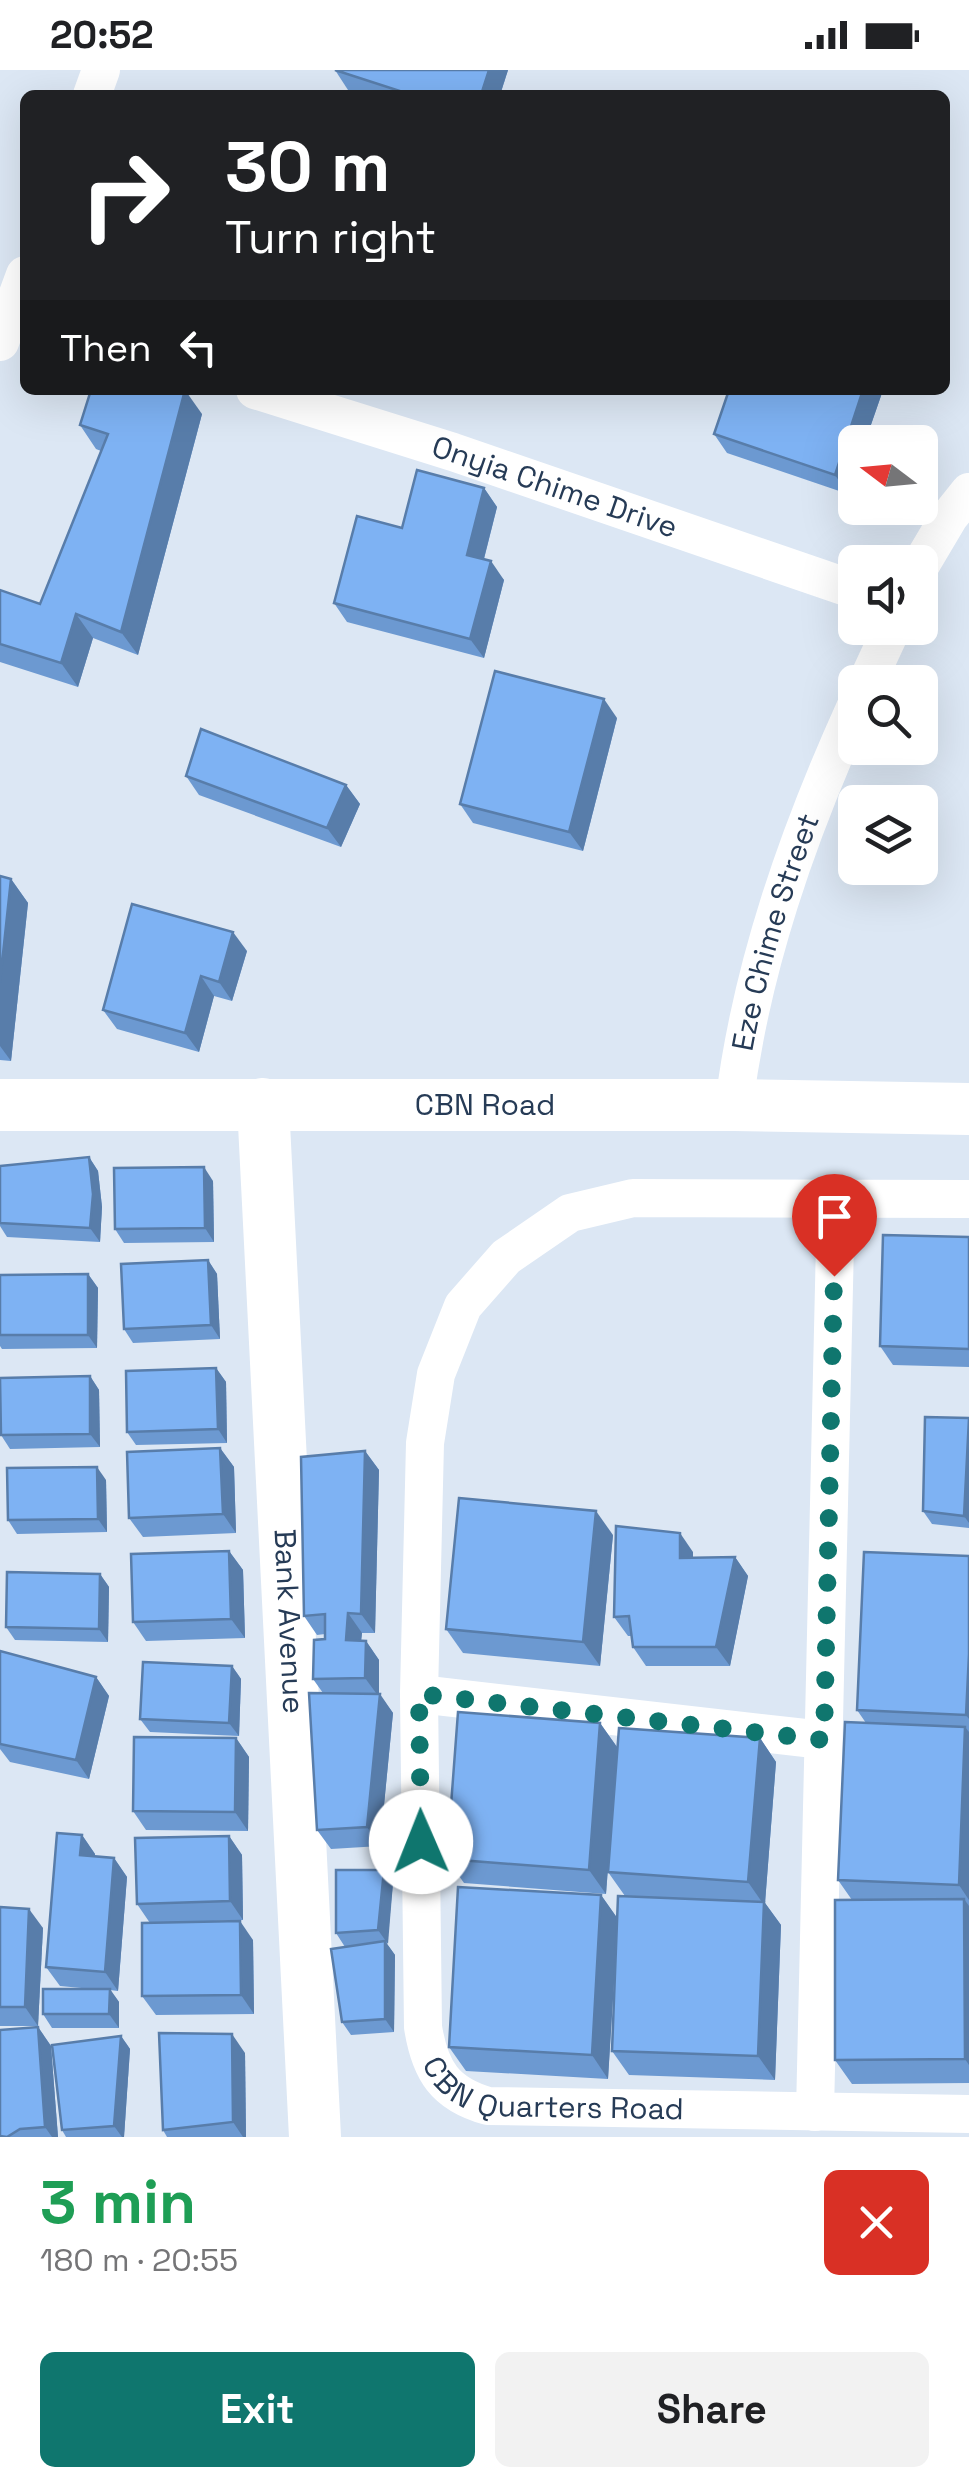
<!DOCTYPE html>
<html lang="en">
<head>
<meta charset="utf-8">
<style>
	:root { --surface:#fff; --page:#f2f2f2; --text:#202124; --muted:#757577; --accent:#0f766e }
	body { margin:0; font-family:"Space Grotesk",sans-serif; background:var(--page); color:var(--text); height:100vh; display:flex; flex-direction:column; font-size:38px; white-space:nowrap }
	* { box-sizing:border-box; margin:0 }
	p { font-size:32px; color:var(--muted) }
	.icon { flex:none; width:55px; height:55px; fill:none; stroke:currentColor; stroke-width:2; stroke-linecap:round; stroke-linejoin:round }
	.map { position:relative; height:2067px; overflow:hidden }
	.sheet { display:flex; flex-direction:column; background:var(--surface); flex:1 }
	.sheet>* { flex:none }
	.guide { position:absolute; left:20px; top:20px; width:930px; height:305px; border-radius:15px; box-shadow:0 10px 40px #0002; background:#202124; color:#fff; overflow:hidden }
	.needle { width:65px; rotate:286deg }
	.controls { position:absolute; left:838px; top:355px; display:grid; gap:20px }
	.controls a { display:grid; place-items:center; width:100px; height:100px; border-radius:15px; background:var(--surface); box-shadow:0 10px 40px #0002; font-size:50px }
	.pin { position:absolute; display:grid; place-items:center; width:85px; height:85px; color:#fff; margin:-102px -42px; border-radius:50% 50% 50% 0; rotate:-45deg; box-shadow:0 0 10px #0007 }
	.pin .icon { rotate:45deg }
	.me { position:absolute; width:110px; margin:-55px; rotate:359deg; stroke-linejoin:round; filter:drop-shadow(0 0 8px #0008) }
	.turn { display:flex; align-items:center; gap:35px; height:210px; padding:0 40px; font-size:45px }
	.turn .icon { width:130px; height:130px; stroke-width:2.5 }
	.turn b { display:block; font-size:70px; line-height:85px }
	.then { display:flex; align-items:center; height:95px; padding:0 40px; background:#0003; gap:20px; font-size:38px }
	.round { display:grid; place-items:center; flex:none; width:105px; height:105px; border-radius:15px; background:var(--page) }
	.headline { display:flex; align-items:center; justify-content:space-between; height:170px; padding:0 40px }
	h1 { font-size:60px; font-weight:600; line-height:75px; color:#1e9e55 }
	.primary-button { display:flex; gap:20px; margin-top:auto; padding:20px 40px }
	.primary-button a { flex:1; height:115px; border-radius:15px; background:var(--accent); color:#fff; font-size:40px; font-weight:600; line-height:115px; text-align:center }
	.primary-button a+a { background:var(--page); color:var(--text) }
	.status { display:flex; justify-content:space-between; align-items:center; height:70px; padding:0 50px; background:var(--surface); direction:ltr }
	.status svg { height:28px; fill:currentColor }
	.map>svg:first-child { display:block }
</style>
</head>
<body>
<div class="status"><b>20:52</b><svg viewBox="0 0 49 12"><path d="M0 12V9h3v3zM5 12V6h3v6zM10 12V3h3v9zM15 12V0h3v12zM26 1h20v11H26zM47 4h2v5h-2z"/></svg></div>
<div class="map">
<svg width="969" height="2067" viewBox="0 0 969 2067">
	<rect width="100%" height="100%" fill="#dce7f4"/>
	<g fill="none" stroke-linecap="round" stroke-linejoin="round">
		<g stroke="#fff" stroke-width="38">
			<polyline points="92,25 101,0"/>
			<polyline points="0,272 25,205"/>
			<path id="s1" d="M 255,320 L 453,382 L 855,520"/>
			<polyline points="920,496 949,447 969,422"/>
			<polyline points="867,612 892,558"/>
			<path id="s2" d="M 734,1035 C 751,897 798,764 855,638"/>
			<path id="s3" d="M 969,1129 L 633,1128 L 570,1143 L 506,1187 L 463,1236 L 436,1304 L 425,1373 L 419,1624 L 423,1957 C 430,2001 445,2024 488,2036 L 969,2044"/>
			<polyline points="419,1624 823,1670"/>
			<polyline points="815,2042 836,1129"/>
		</g>
		<g stroke="#fff" stroke-width="52">
			<path id="s4" d="M 263,1034 L 315,2067"/>
			<path id="s5" d="M 0,1035 L 734,1035 L 969,1039"/>
		</g>
	</g>
	<g fill="#6c99d1">
		<polygon points="335,0 508,0 500,25 364,25 348,20"/>
		<polygon points="883,320 865,372 855,372 855,403 848,424 727,383 714,364"/>
		<polygon points="202,344 138,585 93,568 78,617 0,592 0,520 40,534 101,381 96,379 80,355"/>
		<polygon points="484,418 497,437 484,489 504,510 484,588 347,552 334,533 402,458"/>
		<polygon points="617,648 583,781 473,753 460,734"/>
		<polygon points="186,706 346,715 360,734 341,777 199,725"/>
		<polygon points="0,806 11,809 28,833 11,991 0,990"/>
		<polygon points="247,881 232,931 214,926 199,982 117,959 103,940"/>
		<polygon points="89,1087 98,1101 102,1137 100,1172 7,1167 0,1156 0,1096"/>
		<polygon points="213,1111 214,1172 124,1173 115,1159"/>
		<polygon points="969,1167 969,1297 893,1295 880,1276"/>
		<polygon points="208,1190 217,1204 220,1269 133,1273 124,1259"/>
		<polygon points="88,1204 98,1218 97,1278 2,1279 0,1276 0,1205"/>
		<polygon points="216,1298 226,1312 227,1373 136,1375 127,1362"/>
		<polygon points="90,1306 99,1320 100,1377 10,1379 1,1365"/>
		<polygon points="969,1348 969,1458 932,1454 923,1441"/>
		<polygon points="220,1378 234,1397 236,1463 143,1467 129,1448"/>
		<polygon points="365,1381 379,1400 375,1563 362,1563 361,1571 366,1571 379,1590 379,1624 393,1643 380,1776 331,1779 317,1760 323,1623 313,1609 325,1564 317,1565 304,1546"/>
		<polygon points="106,1410 107,1462 17,1464 8,1450"/>
		<polygon points="613,1465 600,1596 463,1583 446,1559"/>
		<polygon points="229,1481 243,1500 245,1568 146,1571 133,1552"/>
		<polygon points="693,1482 693,1488 735,1487 748,1506 730,1596 646,1596 633,1577 631,1566 628,1566 614,1547"/>
		<polygon points="969,1486 969,2013 852,2014 835,1990 852,1830 838,1810 866,1653 857,1640"/>
		<polygon points="100,1504 109,1517 108,1572 15,1570 6,1557"/>
		<polygon points="0,1581 96,1607 109,1626 89,1709 10,1692 0,1679"/>
		<polygon points="232,1596 241,1609 239,1666 150,1662 140,1649"/>
		<polygon points="600,1653 617,1677 606,1824 464,1813 447,1789"/>
		<polygon points="236,1668 249,1687 248,1761 146,1760 133,1741"/>
		<polygon points="760,1668 776,1692 765,1833 781,1855 775,2010 629,2005 612,1981 616,1872 608,2009 466,2001 449,1977 601,1825 617,1848 625,1826 608,1802"/>
		<polygon points="82,1765 95,1784 95,1786 114,1788 127,1807 118,1921 110,1920 119,1932 119,1958 52,1958 43,1944 92,1919 60,1916 46,1897"/>
		<polygon points="229,1766 242,1785 243,1850 153,1853 253,1870 254,1944 156,1945 142,1926 150,1853 137,1834"/>
		<polygon points="393,1813 387,1874 395,1885 394,1962 351,1965 342,1952 345,1877 336,1863"/>
		<polygon points="0,1837 43,1858 38,1956 0,1956"/>
		<polygon points="38,1957 51,1976 58,2067 0,2067 0,1960"/>
		<polygon points="121,1966 130,1979 124,2067 66,2067 62,2060"/>
		<polygon points="245,1983 246,2067 167,2067 163,2060"/>
	</g>
	<g fill="#587daa">
		<polygon points="489,0 508,0 500,25 481,25"/>
		<polygon points="185,320 202,344 138,585 121,562"/>
		<polygon points="863,320 883,320 865,372 855,372 855,403 848,424 835,405"/>
		<polygon points="484,418 497,437 480,504 467,485"/>
		<polygon points="491,491 504,510 484,588 470,569"/>
		<polygon points="76,544 93,568 78,617 61,593"/>
		<polygon points="604,629 617,648 583,781 569,762"/>
		<polygon points="346,715 360,734 341,777 327,758"/>
		<polygon points="11,809 28,833 11,991 0,976 0,912"/>
		<polygon points="233,862 247,881 232,931 219,912"/>
		<polygon points="201,906 214,926 199,982 185,963"/>
		<polygon points="89,1087 98,1101 102,1137 100,1172 90,1158"/>
		<polygon points="204,1097 213,1111 214,1172 205,1158"/>
		<polygon points="208,1190 217,1204 220,1269 211,1255"/>
		<polygon points="88,1204 98,1218 97,1278 88,1265"/>
		<polygon points="216,1298 226,1312 227,1373 218,1359"/>
		<polygon points="90,1306 99,1320 100,1377 90,1364"/>
		<polygon points="969,1364 969,1453 964,1446"/>
		<polygon points="220,1378 234,1397 236,1463 223,1444"/>
		<polygon points="365,1381 379,1400 375,1563 361,1544"/>
		<polygon points="97,1397 106,1410 107,1462 98,1449"/>
		<polygon points="596,1441 613,1465 600,1596 583,1572"/>
		<polygon points="680,1463 693,1482 693,1507 680,1488"/>
		<polygon points="229,1481 243,1500 245,1568 231,1549"/>
		<polygon points="735,1487 748,1506 730,1596 716,1577"/>
		<polygon points="100,1504 109,1517 108,1572 99,1559"/>
		<polygon points="348,1543 362,1563 359,1590 346,1570"/>
		<polygon points="366,1571 379,1590 379,1627 365,1608"/>
		<polygon points="969,1584 969,1649 966,1645"/>
		<polygon points="232,1596 241,1609 239,1666 229,1653"/>
		<polygon points="96,1607 109,1626 89,1709 76,1690"/>
		<polygon points="380,1624 393,1643 380,1776 367,1757"/>
		<polygon points="600,1653 617,1677 606,1824 589,1800"/>
		<polygon points="965,1657 969,1662 969,1830 959,1815"/>
		<polygon points="236,1668 249,1687 248,1761 235,1742"/>
		<polygon points="760,1668 776,1692 765,1833 781,1855 775,2010 758,1986 764,1835 748,1812"/>
		<polygon points="82,1765 95,1784 94,1805 80,1785"/>
		<polygon points="229,1766 242,1785 243,1850 230,1831"/>
		<polygon points="114,1788 127,1807 118,1921 105,1902"/>
		<polygon points="384,1800 393,1813 388,1874 378,1860"/>
		<polygon points="601,1825 618,1849 608,2009 592,1985"/>
		<polygon points="964,1829 969,1836 969,1995 965,1989"/>
		<polygon points="29,1839 43,1858 38,1956 25,1937"/>
		<polygon points="240,1851 253,1870 254,1944 241,1925"/>
		<polygon points="385,1871 395,1885 394,1962 385,1949"/>
		<polygon points="110,1919 119,1932 119,1958 109,1944"/>
		<polygon points="38,1957 51,1976 58,2067 52,2067 45,2057"/>
		<polygon points="232,1964 245,1983 246,2067 243,2067 233,2052"/>
		<polygon points="121,1966 130,1979 124,2067 122,2067 114,2056"/>
	</g>
	<g fill="#7eb2f3" stroke="#587daa" stroke-width="2.5">
		<polygon points="335,0 489,0 481,25 412,25"/>
		<polygon points="91,320 185,320 121,562 76,544 61,593 0,574 0,520 40,534 108,364 80,355"/>
		<polygon points="729,320 863,320 835,405 714,364"/>
		<polygon points="417,400 484,418 467,485 491,491 470,569 334,533 357,446 402,458"/>
		<polygon points="495,601 604,629 569,762 460,734"/>
		<polygon points="201,659 346,715 327,758 186,706"/>
		<polygon points="0,806 11,809 0,912"/>
		<polygon points="132,834 233,862 219,912 201,906 185,963 103,940"/>
		<polygon points="89,1087 93,1124 90,1158 0,1153 0,1096"/>
		<polygon points="204,1097 205,1158 115,1159 114,1098"/>
		<polygon points="883,1165 969,1167 969,1279 880,1276"/>
		<polygon points="208,1190 211,1255 124,1259 121,1194"/>
		<polygon points="88,1204 88,1265 0,1265 0,1205"/>
		<polygon points="216,1298 218,1359 127,1362 126,1301"/>
		<polygon points="90,1306 90,1364 1,1365 0,1308"/>
		<polygon points="925,1347 969,1348 964,1446 923,1441"/>
		<polygon points="220,1378 223,1444 129,1448 127,1382"/>
		<polygon points="365,1381 361,1544 348,1543 346,1570 366,1571 365,1608 313,1609 314,1570 325,1569 325,1544 304,1546 301,1387"/>
		<polygon points="97,1397 98,1449 8,1450 7,1398"/>
		<polygon points="459,1428 596,1441 583,1572 446,1559"/>
		<polygon points="616,1456 680,1463 680,1488 735,1487 716,1577 633,1577 629,1546 614,1547"/>
		<polygon points="229,1481 231,1549 133,1552 131,1484"/>
		<polygon points="864,1482 969,1486 969,1584 966,1645 857,1640"/>
		<polygon points="7,1502 100,1504 99,1559 6,1557"/>
		<polygon points="0,1581 96,1607 76,1690 0,1674"/>
		<polygon points="143,1592 232,1596 229,1653 140,1649"/>
		<polygon points="309,1623 380,1624 367,1757 317,1760"/>
		<polygon points="458,1642 600,1653 589,1800 447,1789"/>
		<polygon points="845,1652 965,1657 959,1815 838,1810"/>
		<polygon points="619,1658 760,1668 748,1812 608,1802"/>
		<polygon points="134,1667 236,1668 235,1742 133,1741"/>
		<polygon points="57,1763 82,1765 80,1785 114,1788 105,1902 46,1897"/>
		<polygon points="229,1766 230,1831 137,1834 135,1768"/>
		<polygon points="336,1800 384,1800 378,1860 336,1863"/>
		<polygon points="458,1817 601,1825 592,1985 449,1977"/>
		<polygon points="618,1826 764,1832 758,1986 612,1981"/>
		<polygon points="964,1829 965,1989 835,1990 835,1830"/>
		<polygon points="0,1837 29,1839 25,1937 0,1937"/>
		<polygon points="240,1851 241,1925 142,1926 142,1853"/>
		<polygon points="385,1871 385,1949 342,1952 331,1879"/>
		<polygon points="43,1919 110,1919 109,1944 43,1944"/>
		<polygon points="38,1957 45,2057 20,2059 7,2067 0,2066 0,1960"/>
		<polygon points="159,1963 232,1964 233,2052 163,2060"/>
		<polygon points="121,1966 114,2056 62,2060 52,1975"/>
	</g>
	<g fill="none" stroke-linecap="round" stroke-linejoin="round">
		<polyline stroke="#0f766e" stroke-width="18" stroke-dasharray="0 32.4" points="421,1772 419,1624 824,1670 834,1206"/>
	</g>
	<g text-anchor="middle" stroke-width="8" stroke-linejoin="round" paint-order="stroke">
		<g font-size="30" fill="#263b56" stroke="#f2f3f2">
			<text dy="10" stroke="none"><textPath href="#s1" startOffset="315">Onyia Chime Drive</textPath></text>
			<text dy="10" stroke="none"><textPath href="#s2" startOffset="178">Eze Chime Street</textPath></text>
			<text dy="10" stroke="none"><textPath href="#s5" startOffset="485">CBN Road</textPath></text>
			<text dy="10" stroke="none"><textPath href="#s4" startOffset="518">Bank Avenue</textPath></text>
			<text dy="10" stroke="none"><textPath href="#s3" startOffset="1440">CBN Quarters Road</textPath></text>
		</g>
	</g>
</svg>
<div class="controls">
<a><svg class="needle" viewBox="-14 -14 28 28"><path d="M0-13l5 13h-10z" fill="#e53935"/><path d="M0 13l5-13h-10z" fill="#757577"/></svg></a>
<a><svg class="icon" aria-label="sound" viewBox="0 0 24 24"><path d="M4 9h4l5-4v14l-5-4H4zM17 9q2 3 0 6"/></svg></a>
<a><svg class="icon" aria-label="search" viewBox="0 0 24 24"><circle cx="10" cy="10" r="6"/><path d="M15 15l6 6"/></svg></a>
<a><svg class="icon" aria-label="layers" viewBox="0 0 24 24"><path d="M12 4l9 5-9 5-9-5zM3 14l9 5 9-5"/></svg></a>
</div>
<div class="pin" style="left:834px;top:1206px;background:#d93025"><svg class="icon" aria-label="arrive" viewBox="0 0 24 24"><path d="M6 21V4h12l-3 4 3 4H6"/></svg></div>
<svg class="me" style="left:421px;top:1772px" viewBox="-20 -20 40 40"><circle r="19" fill="#fff"/><path d="M0-13L10 11 0 6-10 11z" fill="#0f766e"/></svg>
<div class="guide">
<div class="turn"><svg class="icon" aria-label="right" viewBox="0 0 24 24"><path d="M7 20v-9h11M14 6l5 5-5 5"/></svg><div><b>30 m</b>Turn right</div></div>
<div class="then">Then<svg class="icon" aria-label="left" viewBox="0 0 24 24"><path d="M17 20v-9H6M10 6l-5 5 5 5"/></svg></div>
</div>
</div>
<section class="sheet">
<div class="headline"><div><h1>3 min</h1><p>180 m · 20:55</p></div><a class="round" style="background:#d93025;color:#fff"><svg class="icon" aria-label="close" viewBox="0 0 24 24"><path d="M6 6l12 12M18 6L6 18"/></svg></a></div>
<div class="primary-button"><a>Exit</a><a>Share</a></div>
</section>
</body>
</html>
